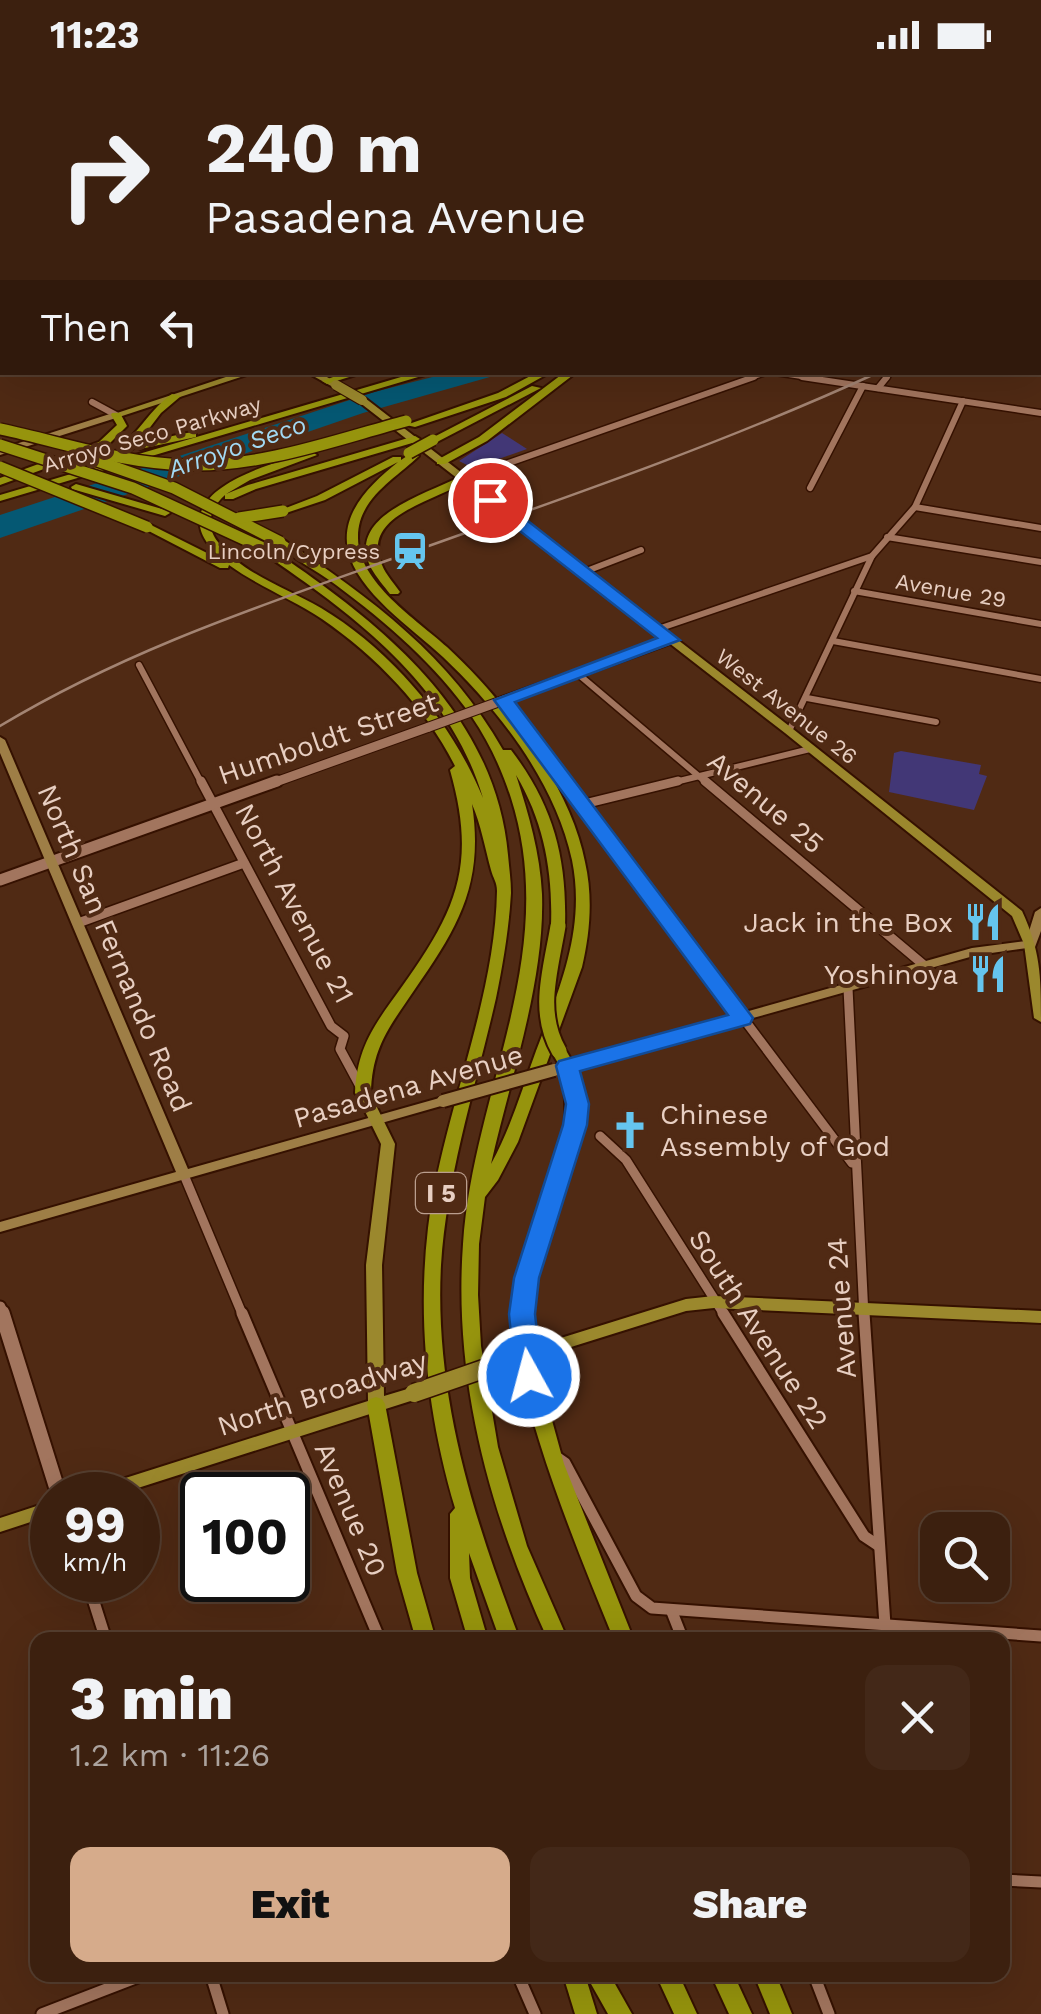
<!DOCTYPE html>
<html lang="en">
<head>
<meta charset="utf-8">
<style>
	:root { --surface:#3c200f; --page:#432818; --text:#f1f3f6; --muted:#aca39e; --line:#553e2f; --accent:#d6ab8b }
	body { margin:0; font-family:"Work Sans",sans-serif; background:var(--page); color:var(--text); height:100vh; display:flex; flex-direction:column; font-size:38px; white-space:nowrap }
	* { box-sizing:border-box; margin:0 }
	p { font-size:32px; color:var(--muted) }
	.icon { flex:none; width:55px; height:55px; fill:none; stroke:currentColor; stroke-width:2; stroke-linecap:round; stroke-linejoin:round }
	.map { position:relative; flex:1; overflow:hidden }
	.panel { position:absolute; left:30px; top:1562px; width:980px; height:350px; display:flex; flex-direction:column; background:var(--surface); border-radius:20px; box-shadow:0 10px 40px #0002,0 0 0 2px var(--line) }
	.panel>* { flex:none }
	.guide { position:absolute; left:0px; top:0px; width:1042px; height:305px; box-shadow:0 10px 40px #0002,0 0 0 2px var(--line); background:#3c200f; color:var(--text); overflow:hidden }
	.controls { position:absolute; left:920px; top:1442px; display:grid; gap:20px }
	.controls a { display:grid; place-items:center; width:90px; height:90px; border-radius:20px; background:var(--surface); box-shadow:0 10px 40px #0002,0 0 0 2px var(--line); font-size:50px }
	.speed { position:absolute; left:30px; top:1402px; display:flex; gap:20px; font-size:50px; font-weight:700; text-align:center }
	.speed>* { display:grid; place-content:center; width:130px; height:130px; border-radius:50%; background:var(--surface); box-shadow:0 10px 40px #0002,0 0 0 2px var(--line); line-height:1 }
	.speed small { font-size:25px; font-weight:400 }
	.speed .limit { border:5px solid #111; border-radius:15px; background:#fff; color:#111 }
	.pin { position:absolute; display:grid; place-items:center; width:85px; height:85px; color:#fff; margin:-42px; border:5px solid #fff; border-radius:50%; box-shadow:0 2px 10px #0007 }
	.me { position:absolute; width:110px; margin:-55px; rotate:353deg; stroke-linejoin:round; filter:drop-shadow(0 0 8px #0008) }
	.turn { display:flex; align-items:center; gap:35px; height:210px; padding:0 40px; font-size:45px }
	.turn .icon { width:130px; height:130px; stroke-width:2.5 }
	.turn b { display:block; font-size:70px; line-height:85px }
	.then { display:flex; align-items:center; height:95px; padding:0 40px; background:#0003; gap:20px; font-size:38px }
	.round { display:grid; place-items:center; flex:none; width:105px; height:105px; border-radius:20px; background:var(--page) }
	.overview { display:flex; align-items:center; justify-content:space-between; height:170px; padding:0 40px }
	h1 { font-size:60px; font-weight:800; line-height:75px }
	.cta { display:flex; gap:20px; margin-top:auto; padding:20px 40px }
	.cta a { flex:1; height:115px; border-radius:20px; background:var(--accent); color:#111; font-size:40px; font-weight:800; line-height:115px; text-align:center }
	.cta a+a { background:var(--page); color:var(--text) }
	.status { display:flex; justify-content:space-between; align-items:center; height:70px; padding:0 50px; background:var(--surface); direction:ltr }
	.status svg { height:28px; fill:currentColor }
	.map>svg:first-child { display:block }
</style>
</head>
<body>
<div class="status"><b>11:23</b><svg viewBox="0 0 49 12"><path d="M0 12V9h3v3zM5 12V6h3v6zM10 12V3h3v9zM15 12V0h3v12zM26 1h20v11H26zM47 4h2v5h-2z"/></svg></div>
<div class="map">
<svg width="1041" height="1944" viewBox="0 0 1041 1944">
	<rect width="100%" height="100%" fill="#502a14"/>
	<g fill="#423776">
		<polygon points="502,363 527,379 473,398 459,391"/>
		<polygon points="901,681 981,695 979,704 987,706 974,740 889,722 894,683"/>
	</g>
	<polygon fill="#055873" points="448,303 504,303 363,343 0,468 0,445 374,322"/>
	<g fill="none" stroke-linecap="round" stroke-linejoin="round">
		<g stroke="#351100" stroke-width="8">
			<g id="minor-far3">
				<polyline points="795,0 799,2"/>
				<polyline points="849,0 854,2"/>
				<polyline points="972,0 979,2"/>
				<polyline points="105,2 119,0"/>
				<polyline points="228,2 241,0"/>
				<polyline points="437,2 500,0"/>
				<polyline points="772,302 818,309"/>
				<polyline points="747,309 767,302"/>
				<polyline points="885,309 891,302"/>
			</g>
		</g>
		<g stroke="#351100" stroke-width="9">
			<g id="minor-far2">
				<polyline points="802,307 1041,343"/>
				<polyline points="878,318 887,307"/>
				<polyline points="92,332 116,345"/>
				<polyline points="463,409 754,307"/>
				<polyline points="810,418 863,316"/>
				<polyline points="915,437 1041,458"/>
				<polyline points="887,467 1041,492"/>
				<polyline points="584,502 641,480"/>
				<polyline points="854,521 1041,554"/>
				<polyline points="658,559 872,486 915,437 963,331"/>
				<polyline points="833,571 1041,609"/>
				<polyline points="139,595 202,714"/>
				<polyline points="578,604 708,714"/>
				<polyline points="807,628 936,652"/>
				<polyline points="504,630 567,714"/>
				<polyline points="789,661 872,486"/>
				<polyline points="667,714 810,679"/>
			</g>
		</g>
		<g stroke="#351100" stroke-width="12">
			<g id="minor-far1">
				<polyline points="201,711 331,956 344,966 340,979 360,1016"/>
				<polyline points="565,711 852,1093"/>
				<polyline points="705,711 925,896"/>
				<polyline points="580,735 678,711"/>
				<polyline points="78,853 244,793"/>
				<polyline points="848,918 864,1246"/>
				<polyline points="600,1066 626,1090 725,1246"/>
				<polyline points="184,1105 243,1246"/>
			</g>
		</g>
		<g stroke="#351100" stroke-width="15">
			<g id="minor">
				<polyline points="242,1243 380,1570"/>
				<polyline points="723,1243 864,1466 879,1476"/>
				<polyline points="864,1243 885,1555"/>
				<polyline points="555,1386 565,1393 636,1526 652,1538 1041,1566"/>
				<polyline points="87,1510 106,1570"/>
				<polyline points="672,1542 683,1570"/>
				<polyline points="1002,1810 1041,1812"/>
				<polyline points="211,1905 223,1944"/>
				<polyline points="518,1905 535,1944"/>
				<polyline points="814,1905 829,1944"/>
				<polyline points="42,1944 143,1905"/>
			</g>
		</g>
		<g stroke="#351100" stroke-width="11">
			<g id="tertiary-far2">
				<polyline points="504,630 670,570"/>
				<polyline points="270,714 429,657"/>
			</g>
		</g>
		<g stroke="#351100" stroke-width="15">
			<g id="tertiary-far1">
				<polyline points="0,810 277,711"/>
				<polyline points="0,1237 3,1246"/>
			</g>
		</g>
		<g stroke="#351100" stroke-width="19">
			<polyline id="tertiary" points="2,1243 59,1425"/>
		</g>
		<g stroke="#351100" stroke-width="4">
			<g id="secondary">
				<rect x="1040" y="85" width="1" height="4"/>
				<rect x="0" y="220" width="2" height="6"/>
				<polygon points="116,342 120,345 119,347 0,385 0,379"/>
				<polygon points="0,667 5,670 188,1099 443,1027 449,1031 448,1034 0,1162 0,1152 176,1102 0,683"/>
				<polygon points="1041,838 1041,861 1035,877 977,885 561,1002 555,998 557,995 972,878 1026,871 1035,842"/>
			</g>
		</g>
		<g stroke="#351100" stroke-width="4">
			<g id="primary">
				<polygon points="7,0 15,0 16,2 9,2"/>
				<polygon points="241,302 256,302 119,347 111,345"/>
				<polygon points="306,302 318,302 341,315 333,317"/>
				<path d="M 359,328 L 365,328 L 793,659 L 1022,841 C 1041,882 1041,908 1041,952 L 1034,948 L 1024,874 L 1012,846 L 785,663 L 359,332 Z"/>
				<path d="M 567,991 L 574,996 C 595,1080 553,1130 535,1207 C 529,1230 531,1254 532,1277 L 686,1229 L 714,1226 L 1041,1241 L 1041,1253 L 714,1238 L 686,1241 L 501,1299 L 495,1297 L 493,1293 L 495,1289 L 517,1282 C 515,1259 514,1235 518,1212 C 534,1132 581,1084 560,996 Z"/>
				<polygon points="363,1018 370,1023 395,1074 382,1195 384,1326 414,1317 420,1318 422,1323 420,1328 116,1425 86,1425 88,1420 94,1418 368,1331 366,1195 381,1074 356,1023"/>
				<polygon points="52,1431 52,1445 0,1462 0,1448"/>
			</g>
		</g>
		<g stroke="#351100" stroke-width="4">
			<g id="motorway">
				<rect x="1040" y="204" width="1" height="6"/>
				<polygon points="347,302 365,302 327,314 322,311"/>
				<path d="M 418,302 L 435,302 L 0,431 L 0,425 L 108,393 L 104,390 L 105,388 C 134,373 146,342 172,324 L 181,326 L 161,343 L 138,373 L 192,362 L 196,363 L 196,367 L 140,379 L 135,377 L 115,391 Z"/>
				<polygon points="538,302 551,302 506,327 415,357 406,355 498,323"/>
				<polygon points="565,302 577,302 487,371 445,394 437,394 437,390 479,367"/>
				<polygon points="532,316 541,318 437,372 428,370"/>
				<polygon points="112,343 120,343 127,356 107,376 0,415 0,408 99,372 117,355 111,345"/>
				<path d="M 415,366 L 420,369 L 419,371 L 256,419 L 233,429 L 225,429 L 225,425 C 210,438 205,456 218,472 C 242,504 287,518 321,538 C 391,580 452,652 483,728 C 449,614 352,543 257,479 L 257,475 L 265,475 C 377,550 495,640 508,785 C 509,797 511,810 511,823 C 509,858 503,894 496,928 C 476,1016 447,1103 441,1195 C 434,1326 474,1449 520,1570 L 500,1570 L 469,1483 L 470,1508 L 488,1570 L 468,1570 L 450,1508 L 450,1444 L 455,1438 C 428,1347 417,1252 428,1158 C 442,1046 495,933 497,821 C 497,812 493,808 491,800 C 485,778 481,755 472,734 C 484,813 459,856 415,919 C 390,956 372,977 371,1023 L 363,1028 L 358,1027 L 355,1023 C 357,977 375,954 401,918 C 457,840 477,795 450,700 L 455,696 C 426,638 376,586 322,549 C 292,529 258,516 229,495 L 228,498 L 220,498 L 141,457 L 143,455 L 151,455 L 227,493 C 147,429 262,395 312,382 L 317,385 L 250,410 L 226,424 L 248,415 Z"/>
				<path d="M 410,384 L 419,386 C 395,409 357,429 358,468 C 358,512 417,550 447,577 C 504,630 570,714 585,792 C 593,827 590,863 582,897 L 518,1072 L 498,1110 L 485,1127 L 479,1174 L 478,1225 L 481,1276 L 498,1377 L 527,1476 L 568,1570 L 548,1570 C 491,1446 453,1313 463,1174 C 473,1021 561,885 511,728 C 502,700 489,672 472,647 C 436,595 387,553 336,515 C 316,500 293,489 274,472 L 276,470 L 284,470 C 372,529 450,586 503,680 L 511,680 C 553,735 567,787 565,856 L 558,860 L 551,856 C 553,802 544,752 516,705 C 529,745 540,783 542,824 C 545,912 510,1009 491,1094 C 511,1058 522,1019 536,981 C 560,918 586,858 572,790 C 555,712 499,640 443,587 C 412,558 357,522 348,480 C 340,442 372,413 398,392 L 325,430 L 283,444 L 278,441 L 317,426 L 393,387 L 401,387 L 401,390 Z"/>
				<path d="M 459,407 L 468,409 C 439,432 359,443 382,495 C 386,505 394,513 400,522 L 398,524 L 390,524 C 384,516 376,507 371,498 C 345,446 425,425 459,407 Z"/>
				<polygon points="76,414 169,441 170,443 165,446 72,419 71,417"/>
				<polygon points="559,976 564,977 575,996 572,1000 562,1000 551,981"/>
				<path d="M 525,1278 L 531,1280 L 534,1285 L 564,1394 L 634,1570 L 614,1570 C 576,1477 538,1384 516,1285 L 519,1280 Z"/>
				<polygon points="376,1327 382,1329 385,1334 417,1503 436,1570 416,1570 397,1503 367,1334 370,1329"/>
				<polygon points="563,1905 585,1905 597,1944 575,1944"/>
				<polygon points="586,1905 610,1905 632,1944 608,1944"/>
				<polygon points="656,1905 679,1905 697,1944 674,1944"/>
				<polygon points="711,1905 734,1905 752,1944 729,1944"/>
				<polygon points="754,1905 776,1905 792,1944 770,1944"/>
			</g>
		</g>
		<use href="#minor-far3" stroke="#a2755e" stroke-width="5"/>
		<use href="#minor-far2" stroke="#a2755e" stroke-width="6"/>
		<use href="#minor-far1" stroke="#a2755e" stroke-width="9"/>
		<use href="#minor" stroke="#a2755e" stroke-width="11"/>
		<use href="#tertiary-far2" stroke="#a2755e" stroke-width="9"/>
		<use href="#tertiary-far1" stroke="#a2755e" stroke-width="11"/>
		<use href="#tertiary" stroke="#a2755e" stroke-width="15"/>
		<use href="#secondary" fill="#9e7e46" fill-rule="evenodd"/>
		<use href="#primary" fill="#9b882d" fill-rule="evenodd"/>
		<use href="#motorway" fill="#96940d" fill-rule="evenodd"/>
		<path stroke="#a38473" stroke-width="2.5" d="M 0,656 C 121,583 251,539 383,492 C 550,433 718,376 879,302"/>
		<g stroke="#351100" stroke-width="11" stroke-linecap="butt">
			<polyline id="tertiary-bridge" points="429,657 504,630"/>
		</g>
		<g stroke="#351100" stroke-width="16" stroke-linecap="butt">
			<polyline id="secondary-bridge" points="443,1031 554,1000"/>
		</g>
		<g stroke="#351100" stroke-width="12" stroke-linecap="butt">
			<polyline id="primary-bridge-far1" points="336,315 362,330"/>
		</g>
		<g stroke="#351100" stroke-width="21" stroke-linecap="butt">
			<polyline id="primary-bridge" points="414,1323 501,1293"/>
		</g>
		<g stroke="#351100" stroke-width="14" stroke-linecap="butt">
			<g id="motorway-bridge-far1">
				<path d="M 0,359 C 62,372 124,394 188,395 C 263,397 335,370 406,351"/>
				<polyline points="0,375 133,418 261,477"/>
				<polyline points="409,383 433,370"/>
				<polyline points="83,386 174,418 280,472"/>
				<polyline points="0,397 147,457"/>
				<polyline points="239,448 283,441"/>
			</g>
		</g>
		<g stroke="#351100" stroke-width="19" stroke-linecap="butt">
			<path id="motorway-bridge" d="M 558,856 C 551,899 536,941 559,981"/>
		</g>
		<use href="#tertiary-bridge" stroke="#a2755e" stroke-width="9"/>
		<use href="#secondary-bridge" stroke="#9e7e46" stroke-width="12"/>
		<use href="#primary-bridge-far1" stroke="#9b882d" stroke-width="10"/>
		<use href="#primary-bridge" stroke="#9b882d" stroke-width="18"/>
		<use href="#motorway-bridge-far1" stroke="#96940d" stroke-width="11"/>
		<use href="#motorway-bridge" stroke="#96940d" stroke-width="15"/>
	</g>
	<polygon fill="#1a73e8" stroke="#114b97" stroke-width="2.5" points="484,426 496,426 680,570 515,632 753,948 750,954 580,1001 589,1034 587,1055 539,1208 535,1244 542,1306 538,1314 529,1317 519,1314 515,1306 509,1244 514,1208 563,1055 566,1034 556,996 559,991 728,945 494,630 657,568 484,433"/>
	<defs>
		<g id="station-bare" transform="scale(3)"><path d="M-3-6H3Q5-6 5-4V2Q5 4 3 4L4.5 6H3L1.5 4h-3L-3 6H-4.5L-3 4Q-5 4-5 2V-4Q-5-6-3-6ZM-3.5-4v3h7v-3ZM-3.5 1v1.5H-2V1ZM2 1v1.5H3.5V1Z" fill="#65c5ee" stroke="#502a14" stroke-width="2.5" paint-order="stroke"/></g>
		<g id="restaurant-bare" transform="scale(3)"><path d="M-5-6h1v4h1v-4h1v4h1v-4h1v5L-1.5 .5V6h-2V.5L-5-1ZM5-6V6H3V1.5H1.5Q1.5-4 5-6Z" fill="#65c5ee" stroke="#502a14" stroke-width="2.5" paint-order="stroke"/></g>
		<g id="church-bare" transform="scale(3)"><path d="M-1.2-6h2.4v3.5h3.3v2.4h-3.3V6h-2.4V-.1h-3.3v-2.4h3.3Z" fill="#65c5ee" stroke="#502a14" stroke-width="2.5" paint-order="stroke"/></g>
	</defs>
	<g fill-rule="evenodd">
		<use href="#station-bare" x="410" y="481"/>
		<use href="#restaurant-bare" x="983" y="852"/>
		<use href="#restaurant-bare" x="988" y="904"/>
		<use href="#church-bare" x="630" y="1060"/>
	</g>
	<g text-anchor="middle" stroke-width="8" stroke-linejoin="round" paint-order="stroke">
		<g font-size="22" fill="#e8cfc2" stroke="#502a14">
			<text transform="translate(152 364) rotate(-16)" y="8">Arroyo Seco Parkway</text>
			<text transform="translate(951 520) rotate(10)" y="8">Avenue 29</text>
			<text transform="translate(787 636) rotate(38)" y="8">West Avenue 26</text>
		</g>
		<g font-size="22" fill="#e8cfc2" stroke="#502a14" text-anchor="end">
			<text x="380" y="489">Lincoln/Cypress</text>
		</g>
		<g font-size="25" font-style="italic" fill="#a2d9f3" stroke="#502a14">
			<text transform="translate(237 376) rotate(-19)" y="9">Arroyo Seco</text>
		</g>
		<rect fill="#502a14" stroke="#ba9e8e" stroke-width="2.5" x="416" y="1103" width="50" height="40" rx="8"/>
		<g font-size="25" font-weight="bold" fill="#e8cfc2">
			<text x="441" y="1132">I 5</text>
		</g>
		<g font-size="28" fill="#e8cfc2" stroke="#502a14">
			<text transform="translate(328 668) rotate(-19)" y="10">Humboldt Street</text>
			<text transform="translate(766 732) rotate(40)" y="10">Avenue 25</text>
			<text transform="translate(295 833) rotate(62)" y="10">North Avenue 21</text>
			<text transform="translate(115 878) rotate(67)" y="10">North San Fernando Road</text>
			<text transform="translate(408 1016) rotate(-16)" y="10">Pasadena Avenue</text>
			<text transform="translate(841 1238) rotate(-94)" y="10">Avenue 24</text>
			<text transform="translate(759 1259) rotate(57)" y="10">South Avenue 22</text>
			<text transform="translate(322 1323) rotate(-18)" y="10">North Broadway</text>
			<text transform="translate(351 1439) rotate(67)" y="10">Avenue 20</text>
		</g>
		<g font-size="28" fill="#e8cfc2" stroke="#502a14" text-anchor="end">
			<text x="953" y="862">Jack in the Box</text>
			<text x="958" y="914">Yoshinoya</text>
			<text x="660" y="1054" text-anchor="start">Chinese<tspan x="660" dy="32">Assembly of God</tspan></text>
		</g>
	</g>
</svg>
<div class="controls">
<a><svg class="icon" aria-label="search" viewBox="0 0 24 24"><circle cx="10" cy="10" r="6"/><path d="M15 15l6 6"/></svg></a>
</div>
<div class="speed"><div>99<small>km/h</small></div><div class="limit">100</div></div>
<div class="pin" style="left:490px;top:430px;background:#d93025"><svg class="icon" aria-label="arrive" viewBox="0 0 24 24"><path d="M6 21V4h12l-3 4 3 4H6"/></svg></div>
<svg class="me" style="left:529px;top:1306px" viewBox="-20 -20 40 40"><circle r="17" fill="#1a73e8" stroke="#fff" stroke-width="3"/><path d="M0-11L8 9 0 5-8 9z" fill="#fff"/></svg>
<div class="guide">
<div class="turn"><svg class="icon" aria-label="right" viewBox="0 0 24 24"><path d="M7 20v-9h11M14 6l5 5-5 5"/></svg><div><b>240 m</b>Pasadena Avenue</div></div>
<div class="then">Then<svg class="icon" aria-label="left" viewBox="0 0 24 24"><path d="M17 20v-9H6M10 6l-5 5 5 5"/></svg></div>
</div>
<section class="panel">
<div class="overview"><div><h1>3 min</h1><p>1.2 km · 11:26</p></div><a class="round"><svg class="icon" aria-label="close" viewBox="0 0 24 24"><path d="M6 6l12 12M18 6L6 18"/></svg></a></div>
<div class="cta"><a>Exit</a><a>Share</a></div>
</section>
</div>
</body>
</html>
